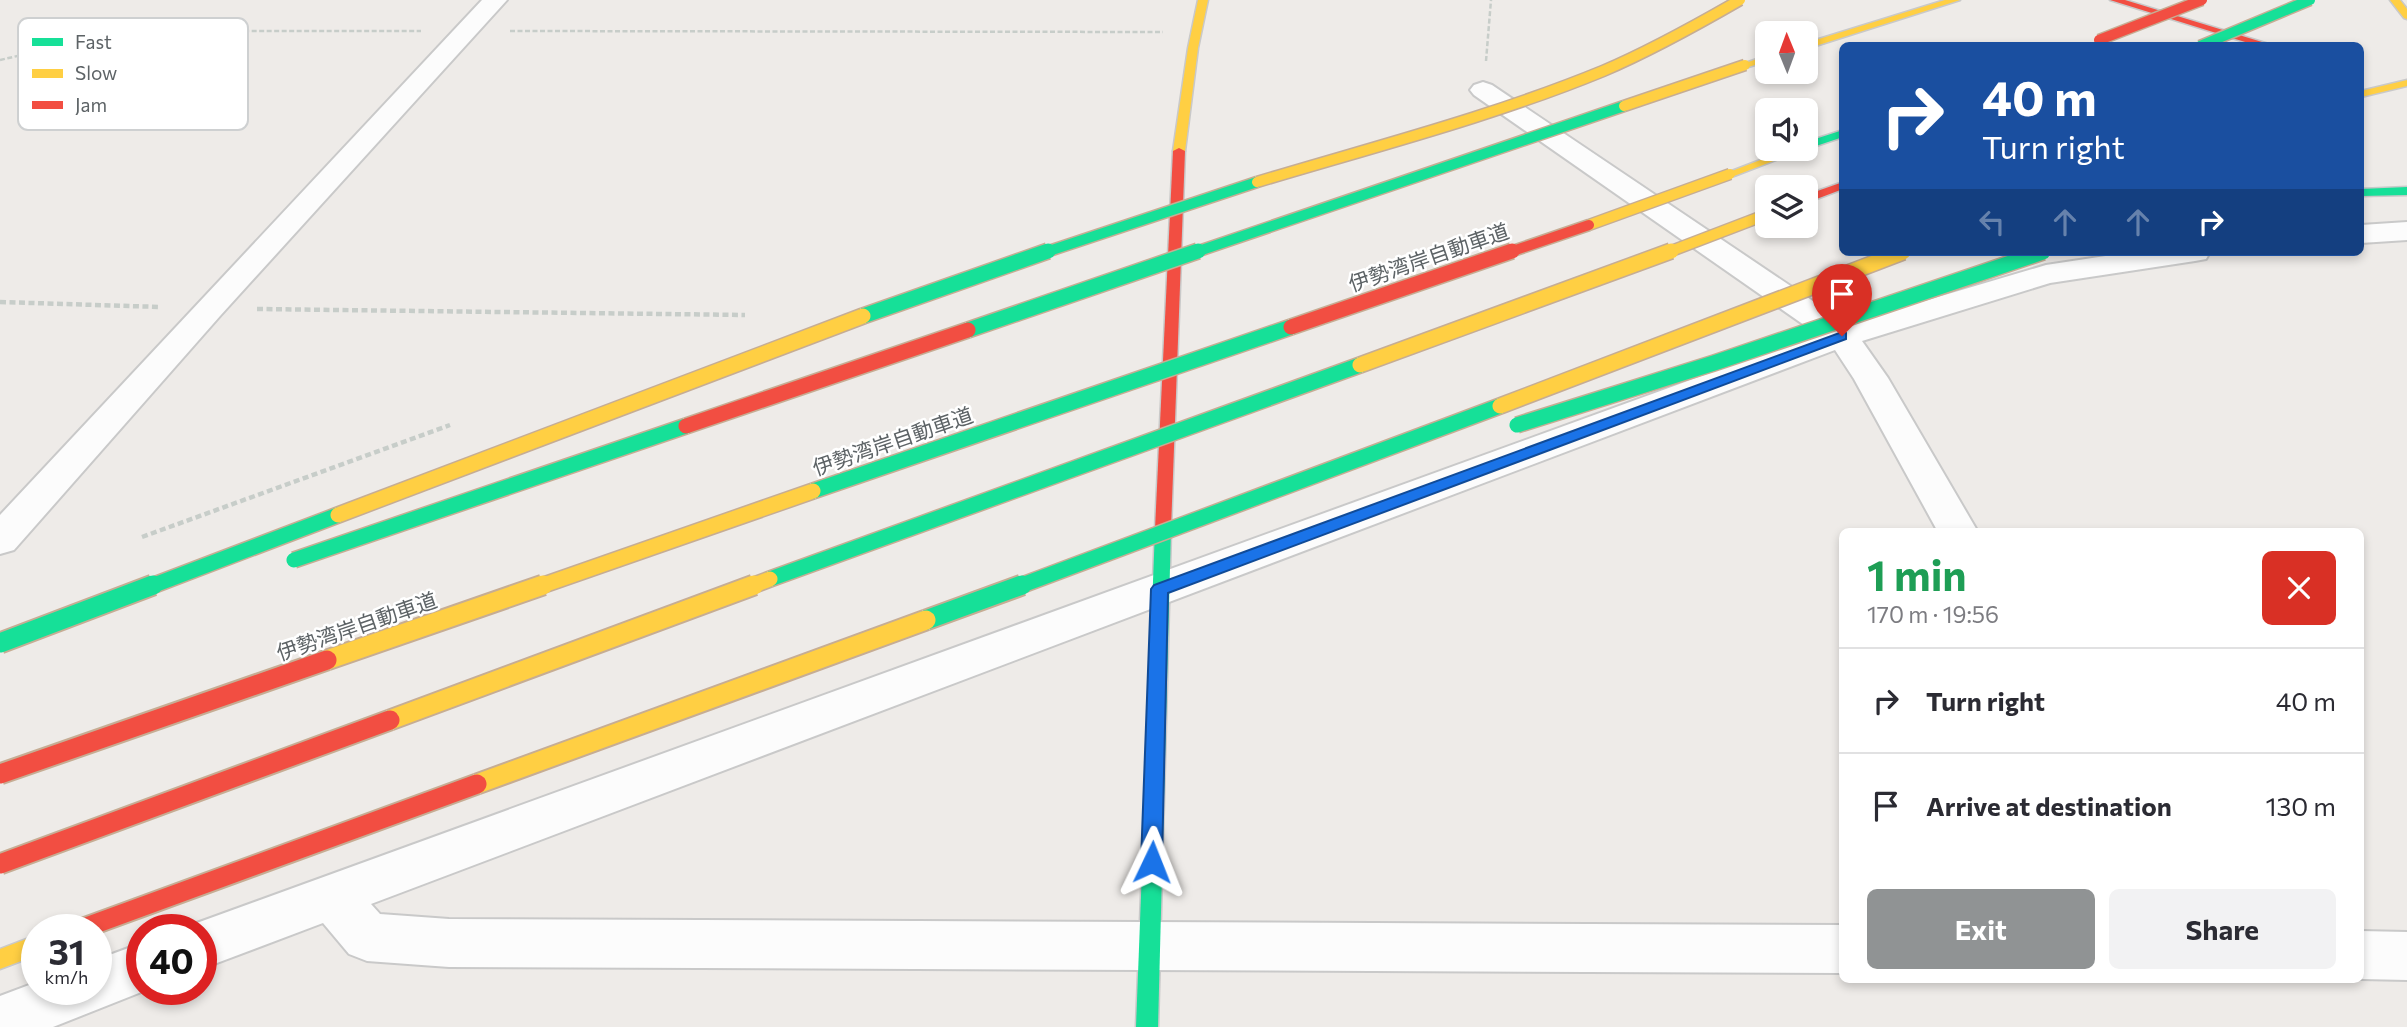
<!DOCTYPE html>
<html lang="en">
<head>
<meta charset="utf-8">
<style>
	:root { --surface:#fff; --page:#f2f2f3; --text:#2b2b33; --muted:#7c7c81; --line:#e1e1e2; --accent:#909394 }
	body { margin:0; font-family:Commissioner,"Noto Sans JP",sans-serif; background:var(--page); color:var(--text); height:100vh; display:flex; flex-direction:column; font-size:26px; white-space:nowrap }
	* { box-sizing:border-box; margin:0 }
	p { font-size:23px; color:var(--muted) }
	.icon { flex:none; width:38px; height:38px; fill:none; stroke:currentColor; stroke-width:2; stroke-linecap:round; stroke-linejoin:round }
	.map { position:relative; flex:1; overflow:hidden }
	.side { position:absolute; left:1839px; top:528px; width:525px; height:455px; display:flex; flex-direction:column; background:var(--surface); border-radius:10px; box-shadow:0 4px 10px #0003 }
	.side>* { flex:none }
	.top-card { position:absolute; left:1839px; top:42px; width:525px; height:214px; border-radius:10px; box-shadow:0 4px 10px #0003; background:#1a4fa0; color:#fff; overflow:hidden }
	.needle { width:46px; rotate:359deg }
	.tools { position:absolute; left:1755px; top:21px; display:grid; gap:14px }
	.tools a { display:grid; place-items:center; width:63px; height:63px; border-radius:10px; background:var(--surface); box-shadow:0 4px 10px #0003; font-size:35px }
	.speed { position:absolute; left:21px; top:914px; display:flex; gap:14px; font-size:35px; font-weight:700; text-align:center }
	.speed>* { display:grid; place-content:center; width:91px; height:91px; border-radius:50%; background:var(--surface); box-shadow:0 4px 10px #0003; line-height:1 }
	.speed small { font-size:18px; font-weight:400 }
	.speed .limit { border:10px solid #d22; background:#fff; color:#111 }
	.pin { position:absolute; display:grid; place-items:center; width:60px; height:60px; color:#fff; margin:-72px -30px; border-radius:50% 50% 50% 0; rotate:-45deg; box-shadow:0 0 7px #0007 }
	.pin .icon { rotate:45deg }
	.me { position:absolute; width:77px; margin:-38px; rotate:2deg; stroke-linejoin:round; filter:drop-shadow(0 0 5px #0008) }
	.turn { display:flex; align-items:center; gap:24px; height:147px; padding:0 28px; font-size:32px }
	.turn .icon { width:91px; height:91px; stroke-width:2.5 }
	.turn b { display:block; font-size:49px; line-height:60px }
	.lanes { display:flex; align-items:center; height:66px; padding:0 28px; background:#0003; justify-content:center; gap:35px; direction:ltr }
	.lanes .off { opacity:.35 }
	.round { display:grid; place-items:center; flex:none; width:74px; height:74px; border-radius:10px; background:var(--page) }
	.head { display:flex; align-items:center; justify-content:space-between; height:119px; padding:0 28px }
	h1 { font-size:42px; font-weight:700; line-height:52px; color:#1e9e55 }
	.action { display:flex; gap:14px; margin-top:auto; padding:14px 28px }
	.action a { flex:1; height:80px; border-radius:10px; background:var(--accent); color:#fff; font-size:28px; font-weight:700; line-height:80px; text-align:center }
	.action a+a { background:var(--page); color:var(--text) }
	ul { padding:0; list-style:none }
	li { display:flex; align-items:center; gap:21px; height:105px; padding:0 28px; border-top:2px solid var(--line) }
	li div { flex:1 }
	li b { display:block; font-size:26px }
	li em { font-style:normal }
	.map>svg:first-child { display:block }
</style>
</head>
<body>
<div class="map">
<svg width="2407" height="1027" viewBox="0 0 2407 1027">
	<rect width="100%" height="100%" fill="#eeebe8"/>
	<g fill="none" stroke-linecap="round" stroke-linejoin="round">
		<g stroke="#c9c9c9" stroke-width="4">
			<g id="street">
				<polygon points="482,0 507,0 220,316 14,550 0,554 0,515"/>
				<polygon points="1483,82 1492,85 1847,324 2046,265 2132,252 2210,252 2206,259 2195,261 2050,283 1862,341 1888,378 1978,532 1938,532 1854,379 1835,350 371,904 380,914 449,919 1843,925 1843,973 449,967 367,961 349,954 323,923 201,969 201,929 183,928 1817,334 1474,95 1470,90 1474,85"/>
				<polygon points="2407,222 2407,240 2361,243 2361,225"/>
				<polygon points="2361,931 2407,932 2407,980 2361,979"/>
				<polygon points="142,943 142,989 149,989 53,1027 0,1027 0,996 37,982 37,989 96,989 96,960"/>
			</g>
		</g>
		<g stroke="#c9c9c9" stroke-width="3">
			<g id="fast">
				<polygon points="1843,130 1843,137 1810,148 1803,149 1806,149 1806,142"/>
				<polygon points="2407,187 2407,195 2361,196 2361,189"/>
				<polygon points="1163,523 1171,529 1158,1027 1136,1027 1155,529"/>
			</g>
		</g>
		<g stroke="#c9c9c9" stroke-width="3">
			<g id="slow">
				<polygon points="1198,0 1208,0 1198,48 1185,151 1179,154 1173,151 1188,48"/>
				<polygon points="1945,0 1960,0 1806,49 1806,43"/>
				<polygon points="2390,0 2400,0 2407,9 2407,19 2404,18"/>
				<polygon points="1768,55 1768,61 1745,68 1740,65"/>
				<polygon points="2407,80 2407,86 2361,97 2361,91"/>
				<polygon points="1789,149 1805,149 1734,176 1730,177 1724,174"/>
				<polygon points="37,935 37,955 0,969 0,949"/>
			</g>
		</g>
		<g stroke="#c9c9c9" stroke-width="3">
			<g id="jam">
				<polygon points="2110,0 2125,0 2275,46 2258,46"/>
				<polygon points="1179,148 1185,151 1171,529 1163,535 1155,529 1173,151"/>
				<polygon points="1843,182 1843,189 1806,203 1806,195"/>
			</g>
		</g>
		<g stroke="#c7cdc9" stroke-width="2.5" stroke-dasharray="5 2.5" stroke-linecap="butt">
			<polyline points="510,31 1163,32"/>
			<polyline points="0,60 125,31 421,31"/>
			<polyline points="1486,61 1491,0"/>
		</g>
		<g stroke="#c7cdc9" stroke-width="4.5" stroke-dasharray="6 3.5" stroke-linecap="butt">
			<polyline points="0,302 161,307"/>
			<polyline points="257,309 745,315"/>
			<polyline points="142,537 450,425"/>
		</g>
		<use href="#street" fill="#fcfcfc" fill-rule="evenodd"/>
		<use href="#fast" fill="#16e098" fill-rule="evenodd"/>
		<use href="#slow" fill="#ffcf43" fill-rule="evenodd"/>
		<use href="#jam" fill="#f24e42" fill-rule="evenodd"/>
		<g stroke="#c6ad94" stroke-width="13" stroke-linecap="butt">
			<g id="fast-bridge-far2">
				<polyline points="2200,46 2310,0"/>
				<polyline points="1043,253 1257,182"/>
				<polyline points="1193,253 1624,106"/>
				<polyline points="2040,253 2043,252"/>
			</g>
		</g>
		<g stroke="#c6ad94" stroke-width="18" stroke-linecap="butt">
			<g id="fast-bridge-far1">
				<polyline points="863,316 1048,251"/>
				<polyline points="968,330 1198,251"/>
				<polyline points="1517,425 1714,363 2043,252"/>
				<polyline points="813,491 1291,327"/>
				<polyline points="294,560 686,426"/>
				<polyline points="770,579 1360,365"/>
				<polyline points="149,587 338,515"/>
				<polyline points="1017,587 1500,406"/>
			</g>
		</g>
		<g stroke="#c6ad94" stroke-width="23" stroke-linecap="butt">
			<g id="fast-bridge">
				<polyline points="926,620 1022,585"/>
				<polyline points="0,643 153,585"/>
			</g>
		</g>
		<g stroke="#c6ad94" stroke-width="13" stroke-linecap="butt">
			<g id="slow-bridge-far2">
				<polyline points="1624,106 1745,65"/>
				<path d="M 1257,182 C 1373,147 1491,117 1603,71 C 1650,51 1695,26 1740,0"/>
				<polyline points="1589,225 1730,174"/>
				<polyline points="1666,253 1768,214"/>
				<polyline points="1900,253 1903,252"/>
			</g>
		</g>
		<g stroke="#c6ad94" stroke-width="18" stroke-linecap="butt">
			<g id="slow-bridge-far1">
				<polyline points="1360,365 1671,251"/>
				<polyline points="1500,406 1903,252"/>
				<polyline points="338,515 863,316"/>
				<polyline points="538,587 813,491"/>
				<polyline points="749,587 770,579"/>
			</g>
		</g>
		<g stroke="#c6ad94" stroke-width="23" stroke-linecap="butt">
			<g id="slow-bridge">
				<polyline points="327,660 543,585"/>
				<polyline points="390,720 754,585"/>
				<polyline points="477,784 926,620"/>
			</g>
		</g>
		<g stroke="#c6ad94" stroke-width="13" stroke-linecap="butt">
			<g id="jam-bridge-far2">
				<polyline points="2099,40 2202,0"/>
				<polyline points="1507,253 1589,225"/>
			</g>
		</g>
		<g stroke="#c6ad94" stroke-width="18" stroke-linecap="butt">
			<g id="jam-bridge-far1">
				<polyline points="1291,327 1512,251"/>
				<polyline points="686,426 968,330"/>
			</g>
		</g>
		<g stroke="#c6ad94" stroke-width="23" stroke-linecap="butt">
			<g id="jam-bridge">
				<polyline points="0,774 327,660"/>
				<polyline points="0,864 390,720"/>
				<polyline points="81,929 477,784"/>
			</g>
		</g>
		<use href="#fast-bridge-far2" stroke="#16e098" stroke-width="10"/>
		<use href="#fast-bridge-far1" stroke="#16e098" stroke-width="15"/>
		<use href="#fast-bridge" stroke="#16e098" stroke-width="19"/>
		<use href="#slow-bridge-far2" stroke="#ffcf43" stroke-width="10"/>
		<use href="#slow-bridge-far1" stroke="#ffcf43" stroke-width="15"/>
		<use href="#slow-bridge" stroke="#ffcf43" stroke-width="19"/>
		<use href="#jam-bridge-far2" stroke="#f24e42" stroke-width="10"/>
		<use href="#jam-bridge-far1" stroke="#f24e42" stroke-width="15"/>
		<use href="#jam-bridge" stroke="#f24e42" stroke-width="19"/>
	</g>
	<polygon fill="#1a73e8" stroke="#114b97" stroke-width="2" points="1842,332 1846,333 1846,339 1168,593 1162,862 1159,869 1152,871 1144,869 1141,862 1151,589 1154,585"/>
	<g text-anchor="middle" stroke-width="5" stroke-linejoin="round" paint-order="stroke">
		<g font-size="21" fill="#5d6366" stroke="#fff">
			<text transform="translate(1429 258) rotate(-19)" y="7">伊勢湾岸自動車道</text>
			<text transform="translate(893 442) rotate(-19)" y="7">伊勢湾岸自動車道</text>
			<text transform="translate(357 627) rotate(-19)" y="7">伊勢湾岸自動車道</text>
		</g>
	</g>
	<rect x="18" y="18" width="230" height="112" rx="10" fill="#fff" stroke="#ced0d1" stroke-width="2"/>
	<rect x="32" y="38" width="31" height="8" fill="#16e098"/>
	<rect x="32" y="69" width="31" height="9" fill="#ffcf43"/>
	<rect x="32" y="101" width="31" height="8" fill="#f24e42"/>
	<g font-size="19" fill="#5d6366">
		<text x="75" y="49">Fast</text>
		<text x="75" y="80">Slow</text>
		<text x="75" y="112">Jam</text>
	</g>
</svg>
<div class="tools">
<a><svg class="needle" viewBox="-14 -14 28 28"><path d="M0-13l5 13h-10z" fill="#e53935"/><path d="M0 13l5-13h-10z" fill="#7c7c81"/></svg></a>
<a><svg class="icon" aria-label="sound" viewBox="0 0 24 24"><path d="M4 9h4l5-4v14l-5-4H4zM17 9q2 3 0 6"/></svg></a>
<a><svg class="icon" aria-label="layers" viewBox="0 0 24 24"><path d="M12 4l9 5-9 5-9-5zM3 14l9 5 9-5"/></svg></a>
</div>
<div class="speed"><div>31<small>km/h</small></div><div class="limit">40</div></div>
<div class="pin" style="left:1842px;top:336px;background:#d93025"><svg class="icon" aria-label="arrive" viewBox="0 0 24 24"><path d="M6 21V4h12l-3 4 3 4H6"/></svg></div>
<svg class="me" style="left:1152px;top:862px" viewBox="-20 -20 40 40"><path d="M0-17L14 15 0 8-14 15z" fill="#1a73e8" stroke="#fff" stroke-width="4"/></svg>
<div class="top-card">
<div class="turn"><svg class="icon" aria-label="right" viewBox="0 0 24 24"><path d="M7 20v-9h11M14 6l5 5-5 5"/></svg><div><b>40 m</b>Turn right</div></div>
<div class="lanes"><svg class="icon off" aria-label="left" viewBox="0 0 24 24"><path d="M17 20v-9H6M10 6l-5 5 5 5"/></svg><svg class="icon off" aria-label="ahead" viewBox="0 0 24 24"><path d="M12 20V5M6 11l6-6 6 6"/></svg><svg class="icon off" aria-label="ahead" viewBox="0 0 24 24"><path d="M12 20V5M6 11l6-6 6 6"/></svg><svg class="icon" aria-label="right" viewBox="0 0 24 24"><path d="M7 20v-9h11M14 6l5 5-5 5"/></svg></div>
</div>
<section class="side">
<div class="head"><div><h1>1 min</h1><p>170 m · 19:56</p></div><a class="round" style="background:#d93025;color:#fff"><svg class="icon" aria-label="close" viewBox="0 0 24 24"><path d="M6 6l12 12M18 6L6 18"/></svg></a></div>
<ul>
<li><svg class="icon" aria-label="right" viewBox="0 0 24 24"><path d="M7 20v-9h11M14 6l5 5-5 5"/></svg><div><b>Turn right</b></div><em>40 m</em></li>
<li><svg class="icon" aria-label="arrive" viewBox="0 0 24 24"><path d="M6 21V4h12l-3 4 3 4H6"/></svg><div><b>Arrive at destination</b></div><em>130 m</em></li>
</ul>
<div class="action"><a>Exit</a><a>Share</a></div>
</section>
</div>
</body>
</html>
